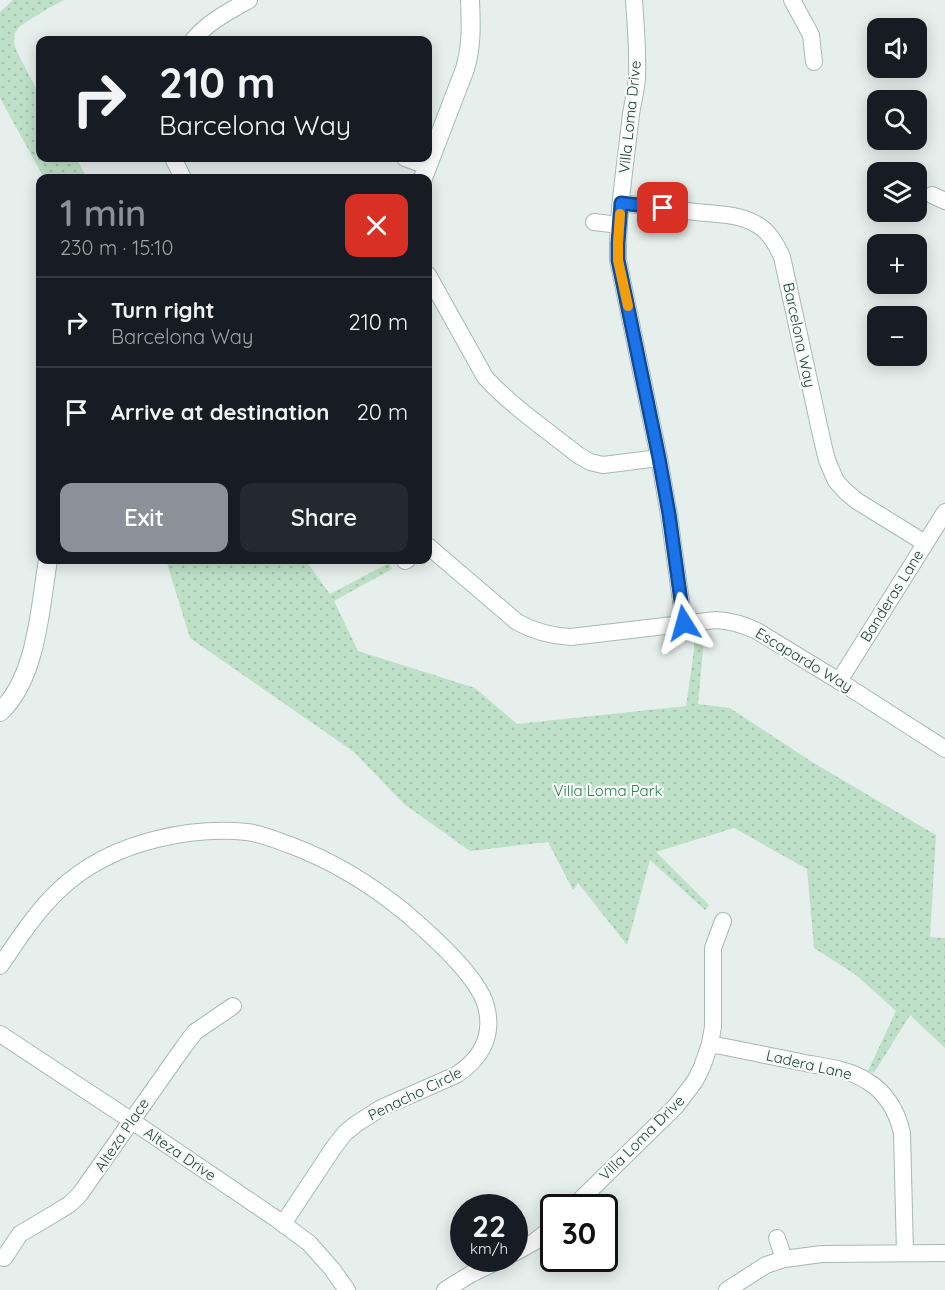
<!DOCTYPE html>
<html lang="en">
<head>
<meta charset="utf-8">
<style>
	:root { --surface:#171b24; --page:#242831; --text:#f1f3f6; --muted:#9ea1a6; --line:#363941; --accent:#8c9099 }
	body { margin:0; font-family:Quicksand,sans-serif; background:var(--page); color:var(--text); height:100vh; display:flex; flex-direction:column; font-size:22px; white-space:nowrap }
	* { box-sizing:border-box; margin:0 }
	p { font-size:20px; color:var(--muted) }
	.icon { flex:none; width:33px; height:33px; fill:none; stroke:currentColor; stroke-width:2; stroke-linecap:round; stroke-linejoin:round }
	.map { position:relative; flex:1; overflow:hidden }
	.drawer { position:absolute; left:36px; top:174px; width:396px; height:390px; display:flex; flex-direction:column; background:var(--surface); border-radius:12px; box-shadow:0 3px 15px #0003 }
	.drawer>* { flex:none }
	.banner { position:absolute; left:36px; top:36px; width:396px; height:126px; border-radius:12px; box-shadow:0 3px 15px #0003; background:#171b24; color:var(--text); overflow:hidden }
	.controls { position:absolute; left:867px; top:18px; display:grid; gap:12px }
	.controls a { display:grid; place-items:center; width:60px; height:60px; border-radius:12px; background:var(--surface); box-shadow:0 3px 15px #0003; font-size:30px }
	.speed { position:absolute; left:450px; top:1194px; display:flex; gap:12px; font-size:30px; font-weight:700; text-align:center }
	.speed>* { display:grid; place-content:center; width:78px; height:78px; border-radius:50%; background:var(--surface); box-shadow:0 3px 15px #0003; line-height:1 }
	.speed small { font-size:15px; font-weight:400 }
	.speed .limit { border:3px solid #111; border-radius:9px; background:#fff; color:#111 }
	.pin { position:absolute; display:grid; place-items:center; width:51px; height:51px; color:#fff; margin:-26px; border-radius:12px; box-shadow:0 3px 9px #0006 }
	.me { position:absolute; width:66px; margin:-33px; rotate:352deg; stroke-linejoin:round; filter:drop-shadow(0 0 4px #0008) }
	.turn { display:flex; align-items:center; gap:21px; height:126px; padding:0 24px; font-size:27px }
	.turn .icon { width:78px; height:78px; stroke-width:2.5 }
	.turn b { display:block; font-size:42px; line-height:51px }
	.round { display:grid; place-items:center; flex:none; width:63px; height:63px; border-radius:12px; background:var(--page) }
	.head { display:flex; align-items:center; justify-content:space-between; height:102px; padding:0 24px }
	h1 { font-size:36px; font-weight:600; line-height:45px; color:var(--accent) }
	.primary-button { display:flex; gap:12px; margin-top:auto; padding:12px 24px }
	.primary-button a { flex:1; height:69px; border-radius:12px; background:var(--accent); color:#fff; font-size:24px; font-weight:600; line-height:69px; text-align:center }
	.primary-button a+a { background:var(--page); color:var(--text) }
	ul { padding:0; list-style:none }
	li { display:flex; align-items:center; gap:18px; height:90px; padding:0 24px; border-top:2px solid var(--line) }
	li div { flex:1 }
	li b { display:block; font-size:22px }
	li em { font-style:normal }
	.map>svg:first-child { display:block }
</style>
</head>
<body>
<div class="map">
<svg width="945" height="1290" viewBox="0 0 945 1290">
	<defs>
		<pattern id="grass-dots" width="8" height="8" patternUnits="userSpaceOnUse" patternTransform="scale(1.5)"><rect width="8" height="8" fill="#bfe0c8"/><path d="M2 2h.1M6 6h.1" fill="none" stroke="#a4c1ad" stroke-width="1.8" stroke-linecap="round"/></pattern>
	</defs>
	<rect width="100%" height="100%" fill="#e6efeb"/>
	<g fill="url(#grass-dots)">
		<polygon points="13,0 64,0 47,9 20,26 15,33 14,43 17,52 40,96 40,158 76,158 87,178 44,178 0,98 0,12"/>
		<polygon points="166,560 305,560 330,594 389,563 392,569 334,601 358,651 475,688 517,724 686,706 694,650 694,632 705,630 698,704 730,708 812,762 936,835 930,937 945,938 945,1048 910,1015 874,1073 868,1071 896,1011 856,975 814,948 807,869 734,828 656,852 709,905 705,910 650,860 627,945 578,883 573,890 548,842 470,851 404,804 354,752 190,638"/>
	</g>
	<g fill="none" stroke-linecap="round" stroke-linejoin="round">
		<g stroke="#a8b8b2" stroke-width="18">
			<g id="street">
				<path d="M 634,0 C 636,26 638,52 637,78 C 636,90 633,102 631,114 C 626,161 617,214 618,260 L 659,458 L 669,515 L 684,623"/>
				<polyline points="792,0 811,35 814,62"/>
				<path d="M 193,40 C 208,22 228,12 249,0"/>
				<polyline points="173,158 183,178"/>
				<polyline points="405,158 427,166"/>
				<polyline points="932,195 945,201"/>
				<path d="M 621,203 C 646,206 671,209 696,212 C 716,214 739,214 756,224 C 769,231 776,244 782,257 L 823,444 L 827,460 L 832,472 L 836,481 L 845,491 L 857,501 L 925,543"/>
				<polyline points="594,222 619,225"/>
				<path d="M 428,275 L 485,377 C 510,405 548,431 578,455 L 590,462 L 603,465 L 659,458"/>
				<path d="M 428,546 L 517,622 C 535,632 551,636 571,637 L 716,620 C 731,621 743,624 757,631 L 839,681 L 945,749"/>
				<polyline points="405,561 407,560"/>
				<polyline points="839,681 945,512"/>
				<path d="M 0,966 C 18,940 35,913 58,891 C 86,864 120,848 157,839 C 186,832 217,829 247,832 C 262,834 276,840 290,845 C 333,861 372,885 407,914 C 430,934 478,976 486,1006 C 494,1036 481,1059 456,1075 L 381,1108 L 356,1124 L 345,1133 L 334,1147 L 283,1224"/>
				<polyline points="0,1034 132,1121 275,1218 309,1243 332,1269 347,1290"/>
				<path d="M 710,1044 C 742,1050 774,1057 805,1063 C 826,1067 849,1069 867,1081 C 887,1093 897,1111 902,1133 L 905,1253"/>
				<polyline points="572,1208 676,1106 695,1081 702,1067 710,1044 713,1027 713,948 723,921"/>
				<polyline points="777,1238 784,1259"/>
				<polyline points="514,1253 534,1242 554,1226"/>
				<polyline points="4,1258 20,1234 57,1212 70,1204 80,1194 185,1045 195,1032 233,1006"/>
				<polyline points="445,1290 471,1274 504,1258"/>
				<polyline points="727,1290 766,1265 784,1259 822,1254 945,1253"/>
			</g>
		</g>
		<g stroke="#a4bbb3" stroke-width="20">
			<g id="secondary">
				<path d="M 423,178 L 465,69 C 472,45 471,24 470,0"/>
				<path d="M 0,712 C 37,678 40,607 48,560"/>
			</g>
		</g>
		<use href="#street" stroke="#fff" stroke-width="16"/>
		<use href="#secondary" stroke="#fff" stroke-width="18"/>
	</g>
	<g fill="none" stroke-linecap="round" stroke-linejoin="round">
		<g stroke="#114b97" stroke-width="15">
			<polyline id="route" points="663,208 621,203 618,243 618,260 659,458 669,514 684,623"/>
		</g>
		<use href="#route" stroke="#1a73e8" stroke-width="10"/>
		<polyline stroke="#f59e0b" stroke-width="10" points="620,214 618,243 618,260 628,306"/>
	</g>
	<g text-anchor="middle" stroke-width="4.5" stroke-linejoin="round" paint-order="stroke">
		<g font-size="15" fill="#24423a" stroke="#f7fbf9">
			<text transform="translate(630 117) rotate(-84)" y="5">Villa Loma Drive</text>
			<text transform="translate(799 335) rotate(78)" y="5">Barcelona Way</text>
			<text transform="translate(892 596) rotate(-58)" y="5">Banderas Lane</text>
			<text transform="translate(804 660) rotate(31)" y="5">Escapardo Way</text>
			<text transform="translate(809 1065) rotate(13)" y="5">Ladera Lane</text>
			<text transform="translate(415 1094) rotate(-26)" y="5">Penacho Circle</text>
			<text transform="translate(122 1135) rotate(-56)" y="5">Alteza Place</text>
			<text transform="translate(642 1138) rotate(-45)" y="5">Villa Loma Drive</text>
			<text transform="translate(180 1154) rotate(34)" y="5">Alteza Drive</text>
		</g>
		<g font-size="15" fill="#2d7a4b" stroke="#f7fbf9">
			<text x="608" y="796">Villa Loma Park</text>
		</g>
	</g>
</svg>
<div class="controls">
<a><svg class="icon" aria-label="sound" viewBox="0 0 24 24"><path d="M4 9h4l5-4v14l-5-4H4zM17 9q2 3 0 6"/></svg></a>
<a><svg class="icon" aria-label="search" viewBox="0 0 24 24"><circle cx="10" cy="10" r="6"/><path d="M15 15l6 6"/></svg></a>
<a><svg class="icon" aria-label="layers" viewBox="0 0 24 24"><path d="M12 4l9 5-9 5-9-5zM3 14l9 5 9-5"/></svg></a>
<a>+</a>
<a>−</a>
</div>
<div class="speed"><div>22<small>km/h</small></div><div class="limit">30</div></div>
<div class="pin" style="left:663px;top:208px;background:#d93025"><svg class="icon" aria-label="arrive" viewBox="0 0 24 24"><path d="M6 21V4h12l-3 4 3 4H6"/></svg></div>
<svg class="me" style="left:684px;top:623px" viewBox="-20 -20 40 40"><path d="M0-17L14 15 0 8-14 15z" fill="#1a73e8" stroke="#fff" stroke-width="4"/></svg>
<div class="banner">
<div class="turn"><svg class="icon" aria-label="right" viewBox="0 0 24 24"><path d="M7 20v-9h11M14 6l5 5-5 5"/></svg><div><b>210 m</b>Barcelona Way</div></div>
</div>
<section class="drawer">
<div class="head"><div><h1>1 min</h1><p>230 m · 15:10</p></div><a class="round" style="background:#d93025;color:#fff"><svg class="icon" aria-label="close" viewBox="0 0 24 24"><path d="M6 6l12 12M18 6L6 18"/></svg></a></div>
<ul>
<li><svg class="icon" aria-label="right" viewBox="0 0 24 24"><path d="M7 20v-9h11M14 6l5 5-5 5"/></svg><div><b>Turn right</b><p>Barcelona Way</p></div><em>210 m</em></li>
<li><svg class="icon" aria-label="arrive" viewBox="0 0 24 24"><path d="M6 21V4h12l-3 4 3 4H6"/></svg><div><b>Arrive at destination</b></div><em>20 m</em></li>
</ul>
<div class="primary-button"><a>Exit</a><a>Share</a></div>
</section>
</div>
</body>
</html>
